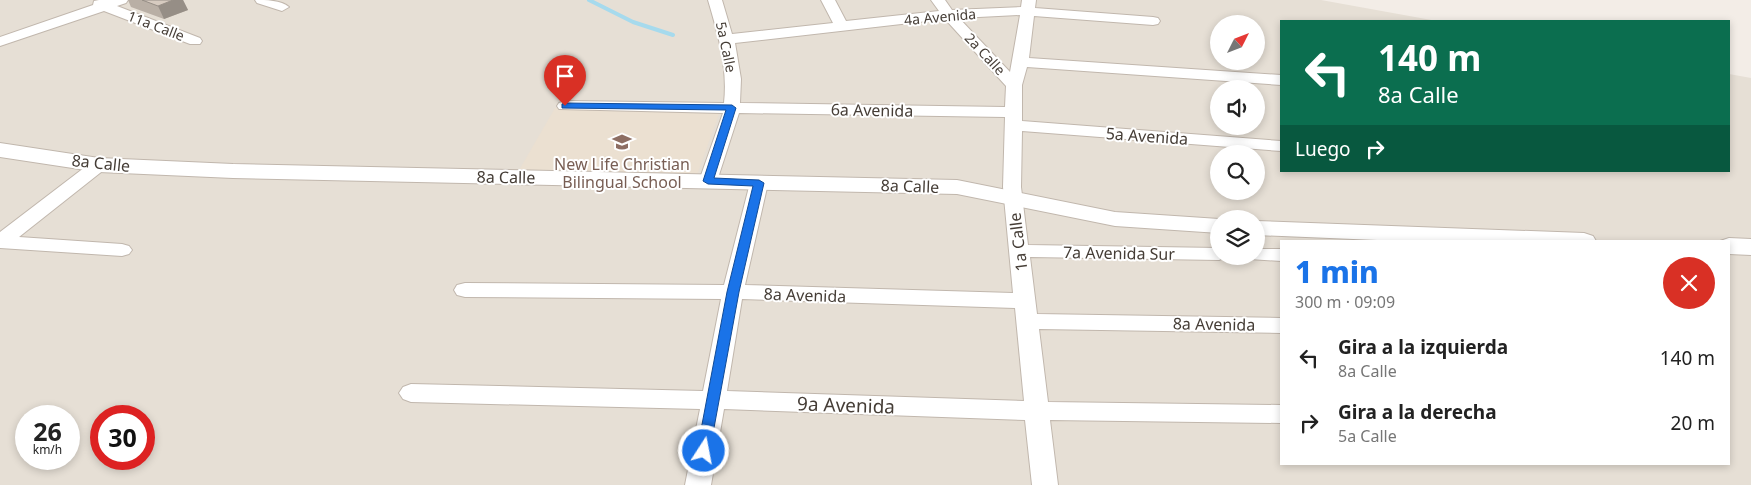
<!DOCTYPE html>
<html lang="es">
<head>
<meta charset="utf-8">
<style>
	:root { --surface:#fff; --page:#f2f2f2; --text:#222; --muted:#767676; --accent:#1a73e8 }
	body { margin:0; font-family:"Noto Sans",sans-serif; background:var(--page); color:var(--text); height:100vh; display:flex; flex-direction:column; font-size:19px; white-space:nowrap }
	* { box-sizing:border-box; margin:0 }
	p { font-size:16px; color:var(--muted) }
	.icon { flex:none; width:28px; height:28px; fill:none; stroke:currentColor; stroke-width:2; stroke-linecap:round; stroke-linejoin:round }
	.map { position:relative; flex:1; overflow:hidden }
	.sheet { position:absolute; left:1280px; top:240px; width:450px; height:225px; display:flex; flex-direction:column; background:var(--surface); border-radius:0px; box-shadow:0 2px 8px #0003 }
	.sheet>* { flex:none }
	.top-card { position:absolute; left:1280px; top:20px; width:450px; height:152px; border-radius:0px; box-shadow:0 2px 8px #0003; background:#0b6e4f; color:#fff; overflow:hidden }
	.needle { width:32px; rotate:48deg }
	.buttons { position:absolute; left:1210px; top:15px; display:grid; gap:10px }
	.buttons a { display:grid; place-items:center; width:55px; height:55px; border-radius:50%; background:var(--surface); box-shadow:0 2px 8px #0003; font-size:25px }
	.speed { position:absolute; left:15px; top:405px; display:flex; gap:10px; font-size:25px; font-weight:700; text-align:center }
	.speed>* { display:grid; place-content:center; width:65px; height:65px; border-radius:50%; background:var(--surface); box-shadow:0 2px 8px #0003; line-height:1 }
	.speed small { font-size:12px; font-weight:400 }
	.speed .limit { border:8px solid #d22; background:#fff; color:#111 }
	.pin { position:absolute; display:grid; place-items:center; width:42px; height:42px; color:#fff; margin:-51px -21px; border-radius:50% 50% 50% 0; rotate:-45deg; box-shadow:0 0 5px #0007 }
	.pin .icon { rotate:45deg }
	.me { position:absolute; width:55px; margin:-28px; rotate:11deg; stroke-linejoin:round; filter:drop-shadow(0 0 4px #0008) }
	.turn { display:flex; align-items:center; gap:18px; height:105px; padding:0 15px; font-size:22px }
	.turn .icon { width:65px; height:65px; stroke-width:2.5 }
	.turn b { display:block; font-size:35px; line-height:42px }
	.then { display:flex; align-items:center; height:48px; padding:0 15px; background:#0003; gap:10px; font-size:19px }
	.round { display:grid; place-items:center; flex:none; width:52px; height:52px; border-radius:26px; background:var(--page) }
	.summary { display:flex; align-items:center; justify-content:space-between; height:85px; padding:0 15px }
	h1 { font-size:30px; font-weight:800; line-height:38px; color:var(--accent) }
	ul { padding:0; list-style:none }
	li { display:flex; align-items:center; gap:15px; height:65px; padding:0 15px }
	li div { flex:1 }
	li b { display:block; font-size:19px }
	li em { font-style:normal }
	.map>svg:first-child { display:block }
</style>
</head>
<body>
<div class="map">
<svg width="1751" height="485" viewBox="0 0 1751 485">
	<rect width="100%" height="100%" fill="#f3ede7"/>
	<path fill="#e6dfd5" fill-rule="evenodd" d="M 0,0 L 1321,0 L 1437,21 L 1281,21 L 1281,171 L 1729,171 L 1729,74 L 1751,78 L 1751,485 L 0,485 ZM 1219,24 L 1256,24 L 1256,61 L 1219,61 ZM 1219,89 L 1256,89 L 1256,126 L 1219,126 ZM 1219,154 L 1256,154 L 1256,191 L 1219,191 ZM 1219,219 L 1256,219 L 1256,256 L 1219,256 ZM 1281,241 L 1729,241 L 1729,464 L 1281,464 ZM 26,416 L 69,416 L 69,459 L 26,459 ZM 101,416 L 144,416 L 144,459 L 101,459 Z"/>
	<polygon fill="#ebe0d1" points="555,108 720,111 696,178 518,172"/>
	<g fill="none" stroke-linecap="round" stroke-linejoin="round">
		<polyline stroke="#a6daed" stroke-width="4" points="589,0 633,22 673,35"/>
		<g stroke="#c1b7ad" stroke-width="2">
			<g id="minor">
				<polygon points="99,0 128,0 126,3 117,6 200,38 202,41 200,44 190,44 104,11 0,46 0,37 93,5 94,1"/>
				<path d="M 255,0 C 266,0 281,0 289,7 L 282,11 L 257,3 Z"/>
				<path d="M 708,0 L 722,0 L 732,34 L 833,23 L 821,0 L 835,0 L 846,21 L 939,11 L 931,0 L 945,0 L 952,10 L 1021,7 L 1022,0 L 1036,0 L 1035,8 L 1153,17 L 1158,18 L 1160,21 L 1158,24 L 1153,25 L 1034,16 L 1029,58 L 1281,75 L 1281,85 L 1027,67 L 1022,85 L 1022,121 L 1281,141 L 1281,151 L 1022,131 L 1021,187 L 1028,245 L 1219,248 L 1219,256 L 1228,256 L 1219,260 L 1030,257 L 1037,314 L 1281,318 L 1281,333 L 1039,329 L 1048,402 L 1281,405 L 1281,423 L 1050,420 L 1058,485 L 1032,485 L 1025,420 L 724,409 L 711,485 L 685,485 L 700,409 L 411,402 L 403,399 L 399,393 L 403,387 L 411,384 L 703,391 L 721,299 L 465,297 L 457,295 L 454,290 L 457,285 L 465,283 L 724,285 L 750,183 L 752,179 L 759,177 L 766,179 L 768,183 L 745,285 L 1013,293 L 1003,187 L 1005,117 L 739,113 L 717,181 L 714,185 L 708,187 L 702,185 L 699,181 L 723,113 L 559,109 L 557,106 L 559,103 L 565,101 L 724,103 C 728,67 718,34 708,0 ZM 1020,15 L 1010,72 L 959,18 ZM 945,19 L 1006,86 L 1005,107 L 740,103 L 741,79 L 735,43 ZM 742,299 L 1015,308 L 1024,401 L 727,391 Z"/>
				<polygon points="99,160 105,161 108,165 105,169 19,237 122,244 129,246 132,250 129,254 122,256 0,248 0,232 93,161"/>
				<polygon points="1256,249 1281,249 1281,261 1249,259 1247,256 1256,256"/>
			</g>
		</g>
		<g stroke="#c1b7ad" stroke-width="2">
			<g id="tertiary">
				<polygon points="0,143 99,158 233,164 957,180 1115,212 1219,219 1219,233 1115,226 957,194 233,178 99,172 0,157"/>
				<polygon points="1256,221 1584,233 1593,236 1596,241 1401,241 1256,235"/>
				<polygon points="1729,238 1751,239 1751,255 1729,254 1729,241 1720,241"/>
			</g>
		</g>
		<use href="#minor" fill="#fff" fill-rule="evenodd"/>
		<use href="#tertiary" fill="#fff" fill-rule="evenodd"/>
	</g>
	<polygon fill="#b9afa5" points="128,0 183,0 188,10 164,19 131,7"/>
	<polygon fill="#968e86" points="173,0 183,0 188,10 164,19 158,6"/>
	<polygon fill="#d7cbc0" stroke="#968e86" points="142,0 173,0 158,6"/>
	<polygon fill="#1a73e8" stroke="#114b97" points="565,103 732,105 736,108 714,178 759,180 764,183 739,292 709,455 704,457 699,455 697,451 727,292 753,186 708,184 703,181 726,110 562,108 562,104"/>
	<defs>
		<g id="school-bare" transform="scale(1.5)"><path d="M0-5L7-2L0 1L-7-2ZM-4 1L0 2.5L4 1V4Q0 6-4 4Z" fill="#8d6e63" stroke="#fff" stroke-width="2.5" paint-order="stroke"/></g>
	</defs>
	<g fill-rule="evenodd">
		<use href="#school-bare" x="622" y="142"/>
	</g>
	<g text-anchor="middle" stroke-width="4" stroke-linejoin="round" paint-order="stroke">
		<g font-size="14" fill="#453d36" stroke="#fff">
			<text transform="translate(940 17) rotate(-5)" y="5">4a Avenida</text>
			<text transform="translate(156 26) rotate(21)" y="5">11a Calle</text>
			<text transform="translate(726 47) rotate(78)" y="5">5a Calle</text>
			<text transform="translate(985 54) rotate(47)" y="5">2a Calle</text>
		</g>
		<g font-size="16" fill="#453d36" stroke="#fff">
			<text transform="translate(872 110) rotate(1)" y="6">6a Avenida</text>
			<text transform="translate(1147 136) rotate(4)" y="6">5a Avenida</text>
			<text transform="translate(101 163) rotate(6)" y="6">8a Calle</text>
			<text transform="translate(506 177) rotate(1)" y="6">8a Calle</text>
			<text transform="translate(910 186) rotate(2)" y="6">8a Calle</text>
			<text transform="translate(1018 242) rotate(-97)" y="6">1a Calle</text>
			<text transform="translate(1119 253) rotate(1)" y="6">7a Avenida Sur</text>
			<text transform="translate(805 295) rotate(2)" y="6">8a Avenida</text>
			<text transform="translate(1214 324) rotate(1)" y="6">8a Avenida</text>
		</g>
		<g font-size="16" fill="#785e54" stroke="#fff">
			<text x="622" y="170">New Life Christian<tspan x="622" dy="18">Bilingual School</tspan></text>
		</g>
		<g font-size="19" fill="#453d36" stroke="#fff">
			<text transform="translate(846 405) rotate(2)" y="7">9a Avenida</text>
		</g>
	</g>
</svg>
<div class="buttons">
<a><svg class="needle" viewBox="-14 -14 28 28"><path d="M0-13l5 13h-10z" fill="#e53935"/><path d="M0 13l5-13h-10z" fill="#767676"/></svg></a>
<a><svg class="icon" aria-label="sound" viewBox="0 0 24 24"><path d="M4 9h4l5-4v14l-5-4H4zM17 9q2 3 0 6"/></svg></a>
<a><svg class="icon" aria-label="search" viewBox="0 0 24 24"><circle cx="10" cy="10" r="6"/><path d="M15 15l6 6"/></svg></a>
<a><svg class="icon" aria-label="layers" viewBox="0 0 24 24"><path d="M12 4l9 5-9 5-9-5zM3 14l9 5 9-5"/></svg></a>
</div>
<div class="speed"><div>26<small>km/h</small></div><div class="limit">30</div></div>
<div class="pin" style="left:565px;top:106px;background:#d93025"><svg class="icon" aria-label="arrive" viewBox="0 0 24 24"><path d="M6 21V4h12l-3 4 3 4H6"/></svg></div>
<svg class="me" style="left:704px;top:451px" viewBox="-20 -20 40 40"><circle r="17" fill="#1a73e8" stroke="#fff" stroke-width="3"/><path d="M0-11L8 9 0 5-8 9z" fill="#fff"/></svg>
<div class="top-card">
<div class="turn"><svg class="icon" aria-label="left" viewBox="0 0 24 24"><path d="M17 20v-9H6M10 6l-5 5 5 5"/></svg><div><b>140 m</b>8a Calle</div></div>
<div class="then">Luego<svg class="icon" aria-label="right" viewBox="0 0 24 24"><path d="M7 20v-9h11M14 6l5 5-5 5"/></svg></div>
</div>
<section class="sheet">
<div class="summary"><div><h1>1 min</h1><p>300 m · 09:09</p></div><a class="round" style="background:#d93025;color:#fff"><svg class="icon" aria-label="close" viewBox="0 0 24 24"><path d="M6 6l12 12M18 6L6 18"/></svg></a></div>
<ul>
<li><svg class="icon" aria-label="left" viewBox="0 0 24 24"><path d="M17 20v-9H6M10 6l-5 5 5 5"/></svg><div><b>Gira a la izquierda</b><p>8a Calle</p></div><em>140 m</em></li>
<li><svg class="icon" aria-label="right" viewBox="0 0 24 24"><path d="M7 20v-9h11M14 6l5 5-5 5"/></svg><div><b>Gira a la derecha</b><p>5a Calle</p></div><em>20 m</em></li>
</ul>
</section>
</div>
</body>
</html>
